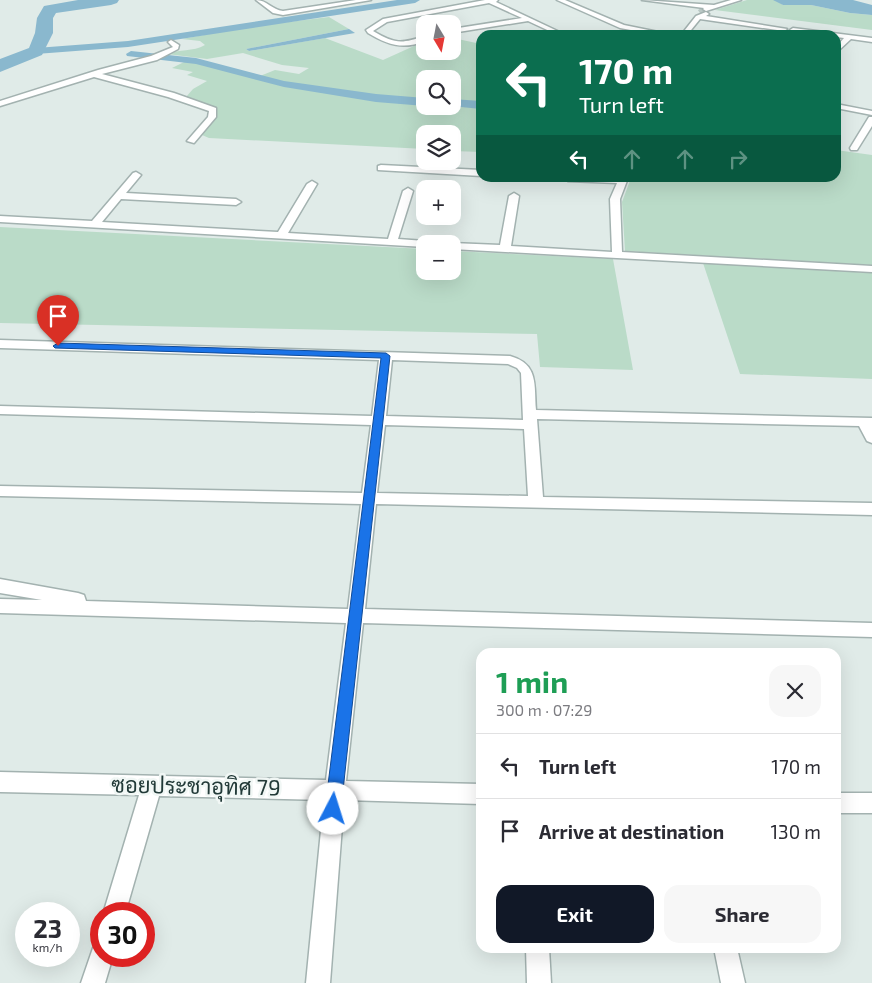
<!DOCTYPE html>
<html lang="en">
<head>
<meta charset="utf-8">
<style>
	:root { --surface:#fff; --page:#f7f7f7; --text:#2b2b33; --muted:#7c7c81; --line:#e1e1e2; --accent:#111827 }
	body { margin:0; font-family:"Exo 2",Sarabun,sans-serif; background:var(--page); color:var(--text); height:100vh; display:flex; flex-direction:column; font-size:19px; white-space:nowrap }
	* { box-sizing:border-box; margin:0 }
	p { font-size:16px; color:var(--muted) }
	.icon { flex:none; width:28px; height:28px; fill:none; stroke:currentColor; stroke-width:2; stroke-linecap:round; stroke-linejoin:round }
	.map { position:relative; flex:1; overflow:hidden }
	.panel { position:absolute; left:476px; top:648px; width:365px; height:305px; display:flex; flex-direction:column; background:var(--surface); border-radius:15px; box-shadow:0 5px 20px #0002 }
	.panel>* { flex:none }
	.top-card { position:absolute; left:476px; top:30px; width:365px; height:152px; border-radius:15px; box-shadow:0 5px 20px #0002; background:#0b6e4f; color:#fff; overflow:hidden }
	.needle { width:32px; rotate:170deg }
	.controls { position:absolute; left:416px; top:15px; display:grid; gap:10px }
	.controls a { display:grid; place-items:center; width:45px; height:45px; border-radius:10px; background:var(--surface); box-shadow:0 5px 20px #0002; font-size:25px }
	.speed { position:absolute; left:15px; top:902px; display:flex; gap:10px; font-size:25px; font-weight:700; text-align:center }
	.speed>* { display:grid; place-content:center; width:65px; height:65px; border-radius:50%; background:var(--surface); box-shadow:0 5px 20px #0002; line-height:1 }
	.speed small { font-size:12px; font-weight:400 }
	.speed .limit { border:8px solid #d22; background:#fff; color:#111 }
	.pin { position:absolute; display:grid; place-items:center; width:42px; height:42px; color:#fff; margin:-51px -21px; border-radius:50% 50% 50% 0; rotate:-45deg; box-shadow:0 0 5px #0007 }
	.pin .icon { rotate:45deg }
	.me { position:absolute; width:55px; margin:-28px; rotate:5deg; stroke-linejoin:round; filter:drop-shadow(0 0 4px #0008) }
	.turn { display:flex; align-items:center; gap:18px; height:105px; padding:0 20px; font-size:22px }
	.turn .icon { width:65px; height:65px; stroke-width:2.5 }
	.turn b { display:block; font-size:35px; line-height:42px }
	.lanes { display:flex; align-items:center; height:48px; padding:0 20px; background:#0003; justify-content:center; gap:25px; direction:ltr }
	.lanes .off { opacity:.35 }
	.round { display:grid; place-items:center; flex:none; width:52px; height:52px; border-radius:15px; background:var(--page) }
	.summary { display:flex; align-items:center; justify-content:space-between; height:85px; padding:0 20px }
	h1 { font-size:30px; font-weight:700; line-height:38px; color:#1e9e55 }
	.cta { display:flex; gap:10px; margin-top:auto; padding:10px 20px }
	.cta a { flex:1; height:58px; border-radius:15px; background:var(--accent); color:#fff; font-size:20px; font-weight:700; line-height:58px; text-align:center }
	.cta a+a { background:var(--page); color:var(--text) }
	ul { padding:0; list-style:none }
	li { display:flex; align-items:center; gap:15px; height:65px; padding:0 20px; border-top:1px solid var(--line) }
	li div { flex:1 }
	li b { display:block; font-size:19px }
	li em { font-style:normal }
	.map>svg:first-child { display:block }
</style>
</head>
<body>
<div class="map">
<svg width="872" height="983" viewBox="0 0 872 983">
	<rect width="100%" height="100%" fill="#e0ebe8"/>
	<g fill="#badbc8" fill-rule="evenodd">
		<polygon points="747,0 776,0 783,5 811,5 850,13 872,15 872,30 715,10"/>
		<path d="M 329,17 L 349,29 L 246,49 L 249,51 L 325,38 L 383,60 L 425,41 L 425,51 L 452,51 L 453,38 L 481,44 L 481,97 L 477,100 L 481,101 L 481,152 L 453,151 L 452,134 L 425,134 L 425,149 L 209,138 L 202,135 L 215,118 L 211,106 L 186,97 L 193,89 L 207,81 L 187,75 L 193,72 L 172,68 L 188,60 L 209,63 L 260,76 L 275,70 L 299,74 L 309,68 L 282,65 L 243,53 L 207,59 L 167,54 C 179,49 193,52 205,45 L 200,41 L 182,39 L 247,27 ZM 425,79 L 452,79 L 452,106 L 425,106 Z"/>
		<polygon points="836,150 872,155 872,265 625,251 622,202 631,178 836,178"/>
		<polygon points="0,227 425,249 425,271 452,271 453,251 613,259 633,370 540,367 537,334 0,323"/>
		<polygon points="703,263 872,273 872,379 740,374"/>
	</g>
	<g fill="#8ab8ce">
		<polygon points="773,0 853,0 872,5 872,15 850,13 811,5 783,5"/>
		<polygon points="349,29 355,33 249,51 246,49"/>
	</g>
	<g fill="none" stroke-linecap="round" stroke-linejoin="round">
		<g fill="#8ab8ce" fill-rule="evenodd">
			<polygon points="397,0 420,0 415,3 128,47 36,54 31,51 36,48 128,41"/>
			<polygon points="131,51 196,58 284,81 376,94 425,98 425,106 376,102 284,87 196,64 127,56 126,54"/>
			<polygon points="452,99 481,101 481,109 451,106 452,106"/>
		</g>
		<polygon fill="#8ab8ce" fill-rule="evenodd" points="78,0 119,0 117,3 111,5 56,13 53,18 53,33 42,55 0,72 0,59 29,48 35,33 37,18 44,6"/>
		<polyline stroke="#bac8c5" stroke-width="7" stroke-dasharray="7 3" stroke-linecap="butt" points="700,13 704,10"/>
		<g stroke="#a3b2b0" stroke-width="3">
			<g id="minor">
				<path d="M 256,0 C 267,0 272,10 283,11 L 356,0 L 371,0 L 283,15 L 273,13 Z"/>
				<path d="M 485,0 L 498,0 L 496,2 L 566,35 L 558,35 L 528,21 L 452,33 L 452,29 L 522,18 L 489,3 L 387,22 L 373,31 C 395,44 401,44 425,36 L 425,41 C 403,50 388,45 368,33 L 366,30 L 383,19 Z"/>
				<polygon points="557,0 565,0 624,25 673,35 658,35 620,28"/>
				<polygon points="642,0 714,5 731,0 741,0 706,11 703,9 704,8"/>
				<polygon points="706,12 709,14 706,16 787,29 784,31 700,19 687,35 681,35 696,16"/>
				<polygon points="793,28 872,38 872,42 851,39 836,53 836,47 844,38 836,37 836,35 817,35 791,31 790,30"/>
				<polygon points="171,40 179,45 178,49 157,60 102,74 174,93 216,108 216,117 194,143 187,141 208,117 209,111 168,97 94,77 0,106 0,101 98,70 151,56 173,47 168,42"/>
				<polygon points="836,104 872,111 872,115 836,108"/>
				<polygon points="869,117 872,117 872,126 857,150 851,150 850,148"/>
				<polygon points="381,165 481,170 481,176 378,170 378,166"/>
				<polygon points="136,172 141,175 126,193 236,199 241,202 236,205 121,199 102,222 278,232 307,184 312,181 317,184 288,233 388,239 403,191 408,188 413,191 398,239 425,241 430,244 425,244 425,247 0,222 0,216 92,221 133,173"/>
				<polygon points="563,178 628,178 620,199 622,252 872,266 872,272 452,249 452,244 448,244 452,243 500,245 509,196 514,193 519,196 511,246 612,252 610,199 617,183 568,181"/>
				<path d="M 0,340 L 510,356 C 539,364 534,385 536,410 L 872,418 L 872,443 L 867,441 L 859,426 L 537,419 L 543,497 L 872,503 L 872,515 L 376,504 L 365,609 L 872,623 L 872,637 L 363,623 L 346,781 L 481,784 L 481,804 L 344,800 L 330,983 L 306,983 L 324,800 L 159,796 L 125,914 L 103,914 L 139,795 L 0,792 L 0,772 L 326,780 L 346,623 L 0,613 L 0,599 L 42,600 L 0,593 L 0,579 L 78,593 L 84,595 L 86,601 L 348,609 L 361,504 L 0,496 L 0,486 L 362,493 L 371,425 L 0,414 L 0,406 L 372,416 L 379,360 L 0,348 ZM 392,360 L 508,364 L 517,368 L 521,373 L 523,420 L 386,416 ZM 385,425 L 524,429 L 528,496 L 377,493 Z"/>
				<rect x="836" y="793" width="36" height="20"/>
				<polygon points="101,944 101,956 113,956 105,983 81,983 93,948"/>
				<polygon points="526,948 549,948 551,983 527,983"/>
				<polygon points="714,948 737,948 745,983 721,983"/>
			</g>
		</g>
		<use href="#minor" fill="#fff" fill-rule="evenodd"/>
	</g>
	<polygon fill="#1a73e8" stroke="#114b97" points="58,343 386,353 390,356 341,809 339,815 333,817 328,815 325,809 381,358 55,348 53,346"/>
	<g text-anchor="middle" stroke-width="5" stroke-linejoin="round" paint-order="stroke">
		<g font-size="22" fill="#223a38" stroke="#f1f7f5">
			<text transform="translate(196 786) rotate(1)" y="8">ซอยประชาอุทิศ 79</text>
		</g>
	</g>
</svg>
<div class="controls">
<a><svg class="needle" viewBox="-14 -14 28 28"><path d="M0-13l5 13h-10z" fill="#e53935"/><path d="M0 13l5-13h-10z" fill="#7c7c81"/></svg></a>
<a><svg class="icon" aria-label="search" viewBox="0 0 24 24"><circle cx="10" cy="10" r="6"/><path d="M15 15l6 6"/></svg></a>
<a><svg class="icon" aria-label="layers" viewBox="0 0 24 24"><path d="M12 4l9 5-9 5-9-5zM3 14l9 5 9-5"/></svg></a>
<a>+</a>
<a>−</a>
</div>
<div class="speed"><div>23<small>km/h</small></div><div class="limit">30</div></div>
<div class="pin" style="left:58px;top:346px;background:#d93025"><svg class="icon" aria-label="arrive" viewBox="0 0 24 24"><path d="M6 21V4h12l-3 4 3 4H6"/></svg></div>
<svg class="me" style="left:333px;top:809px" viewBox="-20 -20 40 40"><circle r="19" fill="#fff"/><path d="M0-13L10 11 0 6-10 11z" fill="#1a73e8"/></svg>
<div class="top-card">
<div class="turn"><svg class="icon" aria-label="left" viewBox="0 0 24 24"><path d="M17 20v-9H6M10 6l-5 5 5 5"/></svg><div><b>170 m</b>Turn left</div></div>
<div class="lanes"><svg class="icon" aria-label="left" viewBox="0 0 24 24"><path d="M17 20v-9H6M10 6l-5 5 5 5"/></svg><svg class="icon off" aria-label="ahead" viewBox="0 0 24 24"><path d="M12 20V5M6 11l6-6 6 6"/></svg><svg class="icon off" aria-label="ahead" viewBox="0 0 24 24"><path d="M12 20V5M6 11l6-6 6 6"/></svg><svg class="icon off" aria-label="right" viewBox="0 0 24 24"><path d="M7 20v-9h11M14 6l5 5-5 5"/></svg></div>
</div>
<section class="panel">
<div class="summary"><div><h1>1 min</h1><p>300 m · 07:29</p></div><a class="round"><svg class="icon" aria-label="close" viewBox="0 0 24 24"><path d="M6 6l12 12M18 6L6 18"/></svg></a></div>
<ul>
<li><svg class="icon" aria-label="left" viewBox="0 0 24 24"><path d="M17 20v-9H6M10 6l-5 5 5 5"/></svg><div><b>Turn left</b></div><em>170 m</em></li>
<li><svg class="icon" aria-label="arrive" viewBox="0 0 24 24"><path d="M6 21V4h12l-3 4 3 4H6"/></svg><div><b>Arrive at destination</b></div><em>130 m</em></li>
</ul>
<div class="cta"><a>Exit</a><a>Share</a></div>
</section>
</div>
</body>
</html>
